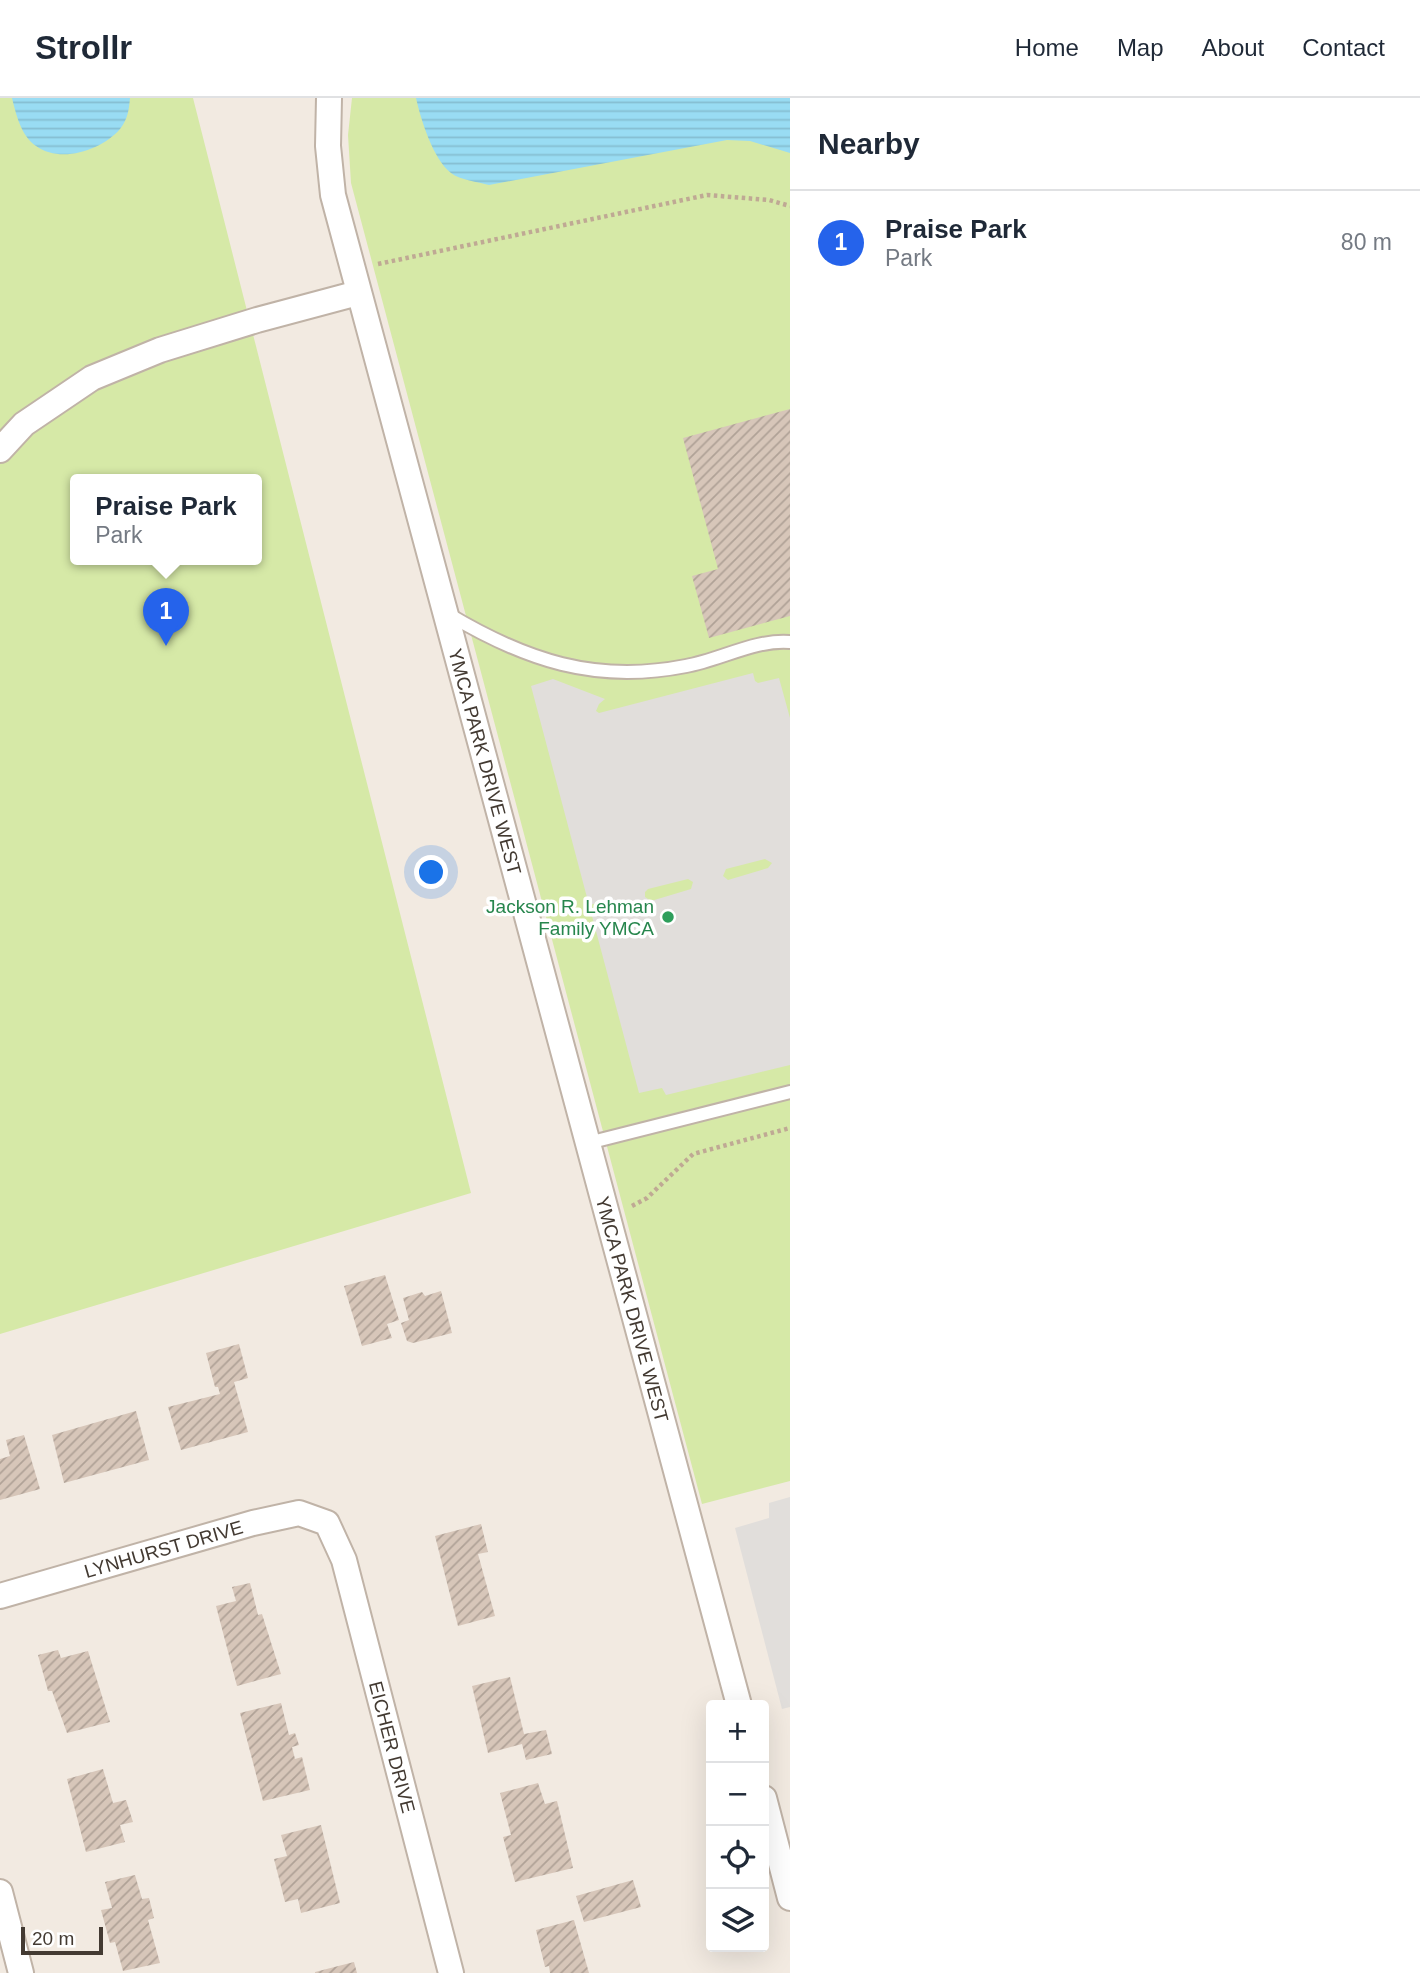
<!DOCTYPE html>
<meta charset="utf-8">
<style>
:root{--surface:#fff;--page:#f2f2f3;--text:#1f2937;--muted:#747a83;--line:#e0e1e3;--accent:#2563eb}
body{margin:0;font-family:Arial,sans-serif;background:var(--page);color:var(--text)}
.controls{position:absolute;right:21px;bottom:21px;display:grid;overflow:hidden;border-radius:7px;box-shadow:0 7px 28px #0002}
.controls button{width:63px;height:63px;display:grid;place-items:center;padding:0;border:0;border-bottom:2px solid var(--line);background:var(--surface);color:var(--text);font:35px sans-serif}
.scale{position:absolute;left:21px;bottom:18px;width:82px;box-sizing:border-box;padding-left:7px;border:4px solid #433a32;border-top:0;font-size:19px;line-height:24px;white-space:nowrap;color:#433a32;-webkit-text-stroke:5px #fff;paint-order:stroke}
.you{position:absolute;left:432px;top:775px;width:24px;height:24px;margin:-18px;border:5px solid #fff;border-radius:50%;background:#1a73e8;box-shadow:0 0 0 10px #1a73e833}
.badge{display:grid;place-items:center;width:46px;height:46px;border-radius:50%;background:var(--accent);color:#fff;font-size:23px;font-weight:700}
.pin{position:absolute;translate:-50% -58px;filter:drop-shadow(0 2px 4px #0008)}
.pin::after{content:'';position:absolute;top:37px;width:24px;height:21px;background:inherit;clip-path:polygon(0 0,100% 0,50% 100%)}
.popup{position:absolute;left:70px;top:376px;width:192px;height:91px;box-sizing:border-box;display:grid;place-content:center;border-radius:7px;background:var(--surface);filter:drop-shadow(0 2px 5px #0005);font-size:23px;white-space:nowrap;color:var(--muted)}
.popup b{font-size:26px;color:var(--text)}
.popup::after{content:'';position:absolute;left:50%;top:100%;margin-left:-14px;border:14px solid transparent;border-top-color:var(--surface)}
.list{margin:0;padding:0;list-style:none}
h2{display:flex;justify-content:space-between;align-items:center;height:91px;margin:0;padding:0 28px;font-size:30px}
h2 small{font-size:23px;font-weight:400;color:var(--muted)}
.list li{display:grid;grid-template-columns:46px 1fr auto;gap:21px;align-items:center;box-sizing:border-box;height:105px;padding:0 28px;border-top:2px solid var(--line)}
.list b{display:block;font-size:26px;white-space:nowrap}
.list p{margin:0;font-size:23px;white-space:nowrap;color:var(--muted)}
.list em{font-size:23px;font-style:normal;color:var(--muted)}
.icon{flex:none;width:38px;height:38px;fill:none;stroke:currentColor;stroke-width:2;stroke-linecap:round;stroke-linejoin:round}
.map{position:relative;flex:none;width:790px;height:1875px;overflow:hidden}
header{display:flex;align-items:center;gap:42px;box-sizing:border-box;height:98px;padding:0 35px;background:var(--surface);border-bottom:2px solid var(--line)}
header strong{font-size:33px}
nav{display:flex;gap:38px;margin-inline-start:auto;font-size:24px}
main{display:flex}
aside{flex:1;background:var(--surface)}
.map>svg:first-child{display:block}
</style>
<header>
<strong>Strollr</strong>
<nav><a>Home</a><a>Map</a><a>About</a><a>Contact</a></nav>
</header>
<main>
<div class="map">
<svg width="790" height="1875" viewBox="0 0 790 1875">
<defs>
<pattern id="water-rules" width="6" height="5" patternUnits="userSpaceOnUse" patternTransform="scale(1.75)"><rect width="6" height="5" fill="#99dcf3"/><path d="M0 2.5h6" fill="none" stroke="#85bed1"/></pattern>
<pattern id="building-hatch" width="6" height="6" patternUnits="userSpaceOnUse" patternTransform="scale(1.75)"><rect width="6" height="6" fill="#d7c6b9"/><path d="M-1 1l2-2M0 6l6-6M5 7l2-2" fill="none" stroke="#b0a297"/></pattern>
</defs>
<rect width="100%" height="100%" fill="#f2eae1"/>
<path fill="#d6e9a7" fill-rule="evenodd" d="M 0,0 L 193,0 L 471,1095 L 0,1236 ZM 75,382 L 257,382 L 257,462 L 75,462 Z
M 352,0 L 790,0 L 790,1383 L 702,1406 L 351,85 L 348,37 Z"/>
<path fill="#e1dedb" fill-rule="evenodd" d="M 753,575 L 755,583 L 758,585 L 779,580 L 790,620 L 790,967 L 666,997 L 662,990 L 639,995 L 592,818 L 611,813 L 615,807 L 610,802 L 589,807 L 531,588 L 553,581 L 605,601 L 599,606 L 596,613 L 599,615 ZM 765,761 L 772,765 L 768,770 L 728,782 L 723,778 L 726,771 ZM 688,781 L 693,784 L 691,791 L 651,803 L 645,799 L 645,794 L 648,791 Z
M 790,1399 L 790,1609 L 782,1611 L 735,1430 L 769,1420 L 769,1405 Z"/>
<path fill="url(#water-rules)" d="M 12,0 L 130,0 C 129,11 128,21 120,31 C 102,52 61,66 36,48 C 21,38 16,16 12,0 Z
M 416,0 L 790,0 L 790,55 L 750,43 L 727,42 L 489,87 C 478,84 460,82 451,75 C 433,61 421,22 416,0 Z"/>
<path fill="url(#building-hatch)" d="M 790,311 L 790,518 L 709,540 L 692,478 L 718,471 L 683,340 Z
M 385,1177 L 399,1222 L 387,1226 L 392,1240 L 362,1248 L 344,1188 Z
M 441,1193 L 452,1235 L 413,1245 L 407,1243 L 401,1225 L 409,1222 L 403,1200 L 422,1194 L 425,1198 Z
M 239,1246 L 248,1280 L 234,1284 L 248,1334 L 181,1352 L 168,1309 L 220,1296 L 218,1289 L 215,1289 L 206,1255 Z
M 136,1313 L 149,1362 L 64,1385 L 52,1337 Z
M 24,1337 L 40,1391 L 0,1402 L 0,1361 L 10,1358 L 6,1342 Z
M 481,1426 L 488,1454 L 478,1456 L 495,1518 L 458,1528 L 435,1438 Z
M 250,1485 L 258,1517 L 262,1516 L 281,1576 L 237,1588 L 216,1508 L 236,1503 L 232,1489 Z
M 58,1552 L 61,1560 L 88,1553 L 110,1624 L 67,1635 L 52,1593 L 48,1593 L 38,1557 Z
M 510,1579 L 524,1636 L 546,1632 L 552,1656 L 526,1662 L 522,1646 L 488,1655 L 472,1588 Z
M 281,1605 L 289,1637 L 295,1635 L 299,1647 L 292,1649 L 295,1661 L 302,1659 L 310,1692 L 263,1703 L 240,1615 Z
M 103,1671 L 113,1705 L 126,1702 L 133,1724 L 120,1727 L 125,1744 L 86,1754 L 67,1681 Z
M 538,1685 L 545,1706 L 557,1703 L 573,1770 L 515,1784 L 503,1739 L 511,1737 L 500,1695 Z
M 321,1727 L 340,1805 L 301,1815 L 298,1801 L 285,1804 L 274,1761 L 287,1758 L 281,1737 Z
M 135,1777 L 142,1801 L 149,1800 L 154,1820 L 148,1822 L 160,1865 L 123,1873 L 115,1844 L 110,1845 L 101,1812 L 112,1810 L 105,1784 Z
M 633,1782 L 641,1809 L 584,1824 L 576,1798 Z
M 574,1822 L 589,1875 L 550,1875 L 549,1868 L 545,1869 L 536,1832 Z
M 354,1864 L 357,1875 L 315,1875 L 315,1874 Z"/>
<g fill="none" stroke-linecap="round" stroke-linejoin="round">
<defs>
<path id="service" d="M 448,516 C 525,562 595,586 686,568 C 720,562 756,541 790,544
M 588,1045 L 790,994"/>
<g id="minor">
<path id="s1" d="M 329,0 L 328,48 L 333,97 L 739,1607"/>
<path d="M 0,352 L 24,326 L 92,280 L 160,252 L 257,222 L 358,195"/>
<path id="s2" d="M 0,1498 L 253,1425 L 299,1415 L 327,1425 L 344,1462 L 451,1875"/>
<path d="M 764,1700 L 790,1800"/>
<path d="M 0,1794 L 21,1875"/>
</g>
</defs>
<use href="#service" stroke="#c0b3a7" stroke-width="16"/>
<use href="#minor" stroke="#c0b3a7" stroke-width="28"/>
<path stroke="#bfa994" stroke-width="4.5" stroke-dasharray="3.5 3.5" stroke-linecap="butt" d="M 378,166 L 707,97 L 769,102 L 790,108
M 632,1108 L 647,1100 L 693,1056 L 790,1030"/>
<use href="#service" stroke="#fff" stroke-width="12"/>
<use href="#minor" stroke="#fff" stroke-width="24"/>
</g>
<circle fill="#2e9e5b" stroke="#fff" stroke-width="2.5" cx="668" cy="819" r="7"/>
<g text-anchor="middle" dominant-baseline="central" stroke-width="7" stroke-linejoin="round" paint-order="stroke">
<g font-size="19" fill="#433a32" stroke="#fff">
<text stroke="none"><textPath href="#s1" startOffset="684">YMCA PARK DRIVE WEST</textPath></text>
<text stroke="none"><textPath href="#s1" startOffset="1251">YMCA PARK DRIVE WEST</textPath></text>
<text stroke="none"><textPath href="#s2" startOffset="170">LYNHURST DRIVE</textPath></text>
<text stroke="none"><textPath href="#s2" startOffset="574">EICHER DRIVE</textPath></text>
</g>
<g font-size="19" fill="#27864d" stroke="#fff" text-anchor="end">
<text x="654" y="808">Jackson R. Lehman<tspan x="654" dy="22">Family YMCA</tspan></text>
</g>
</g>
</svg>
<div class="controls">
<button>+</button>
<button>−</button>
<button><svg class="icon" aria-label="locate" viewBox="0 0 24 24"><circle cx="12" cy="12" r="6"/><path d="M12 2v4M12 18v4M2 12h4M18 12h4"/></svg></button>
<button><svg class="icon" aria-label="layers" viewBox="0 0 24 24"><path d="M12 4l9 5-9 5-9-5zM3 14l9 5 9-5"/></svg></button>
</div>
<div class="scale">20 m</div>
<div class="you"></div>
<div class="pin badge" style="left:166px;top:548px">1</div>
<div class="popup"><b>Praise Park</b>Park</div>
</div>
<aside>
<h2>Nearby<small></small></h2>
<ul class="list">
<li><span class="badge">1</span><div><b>Praise Park</b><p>Park</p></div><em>80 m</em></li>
</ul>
</aside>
</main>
